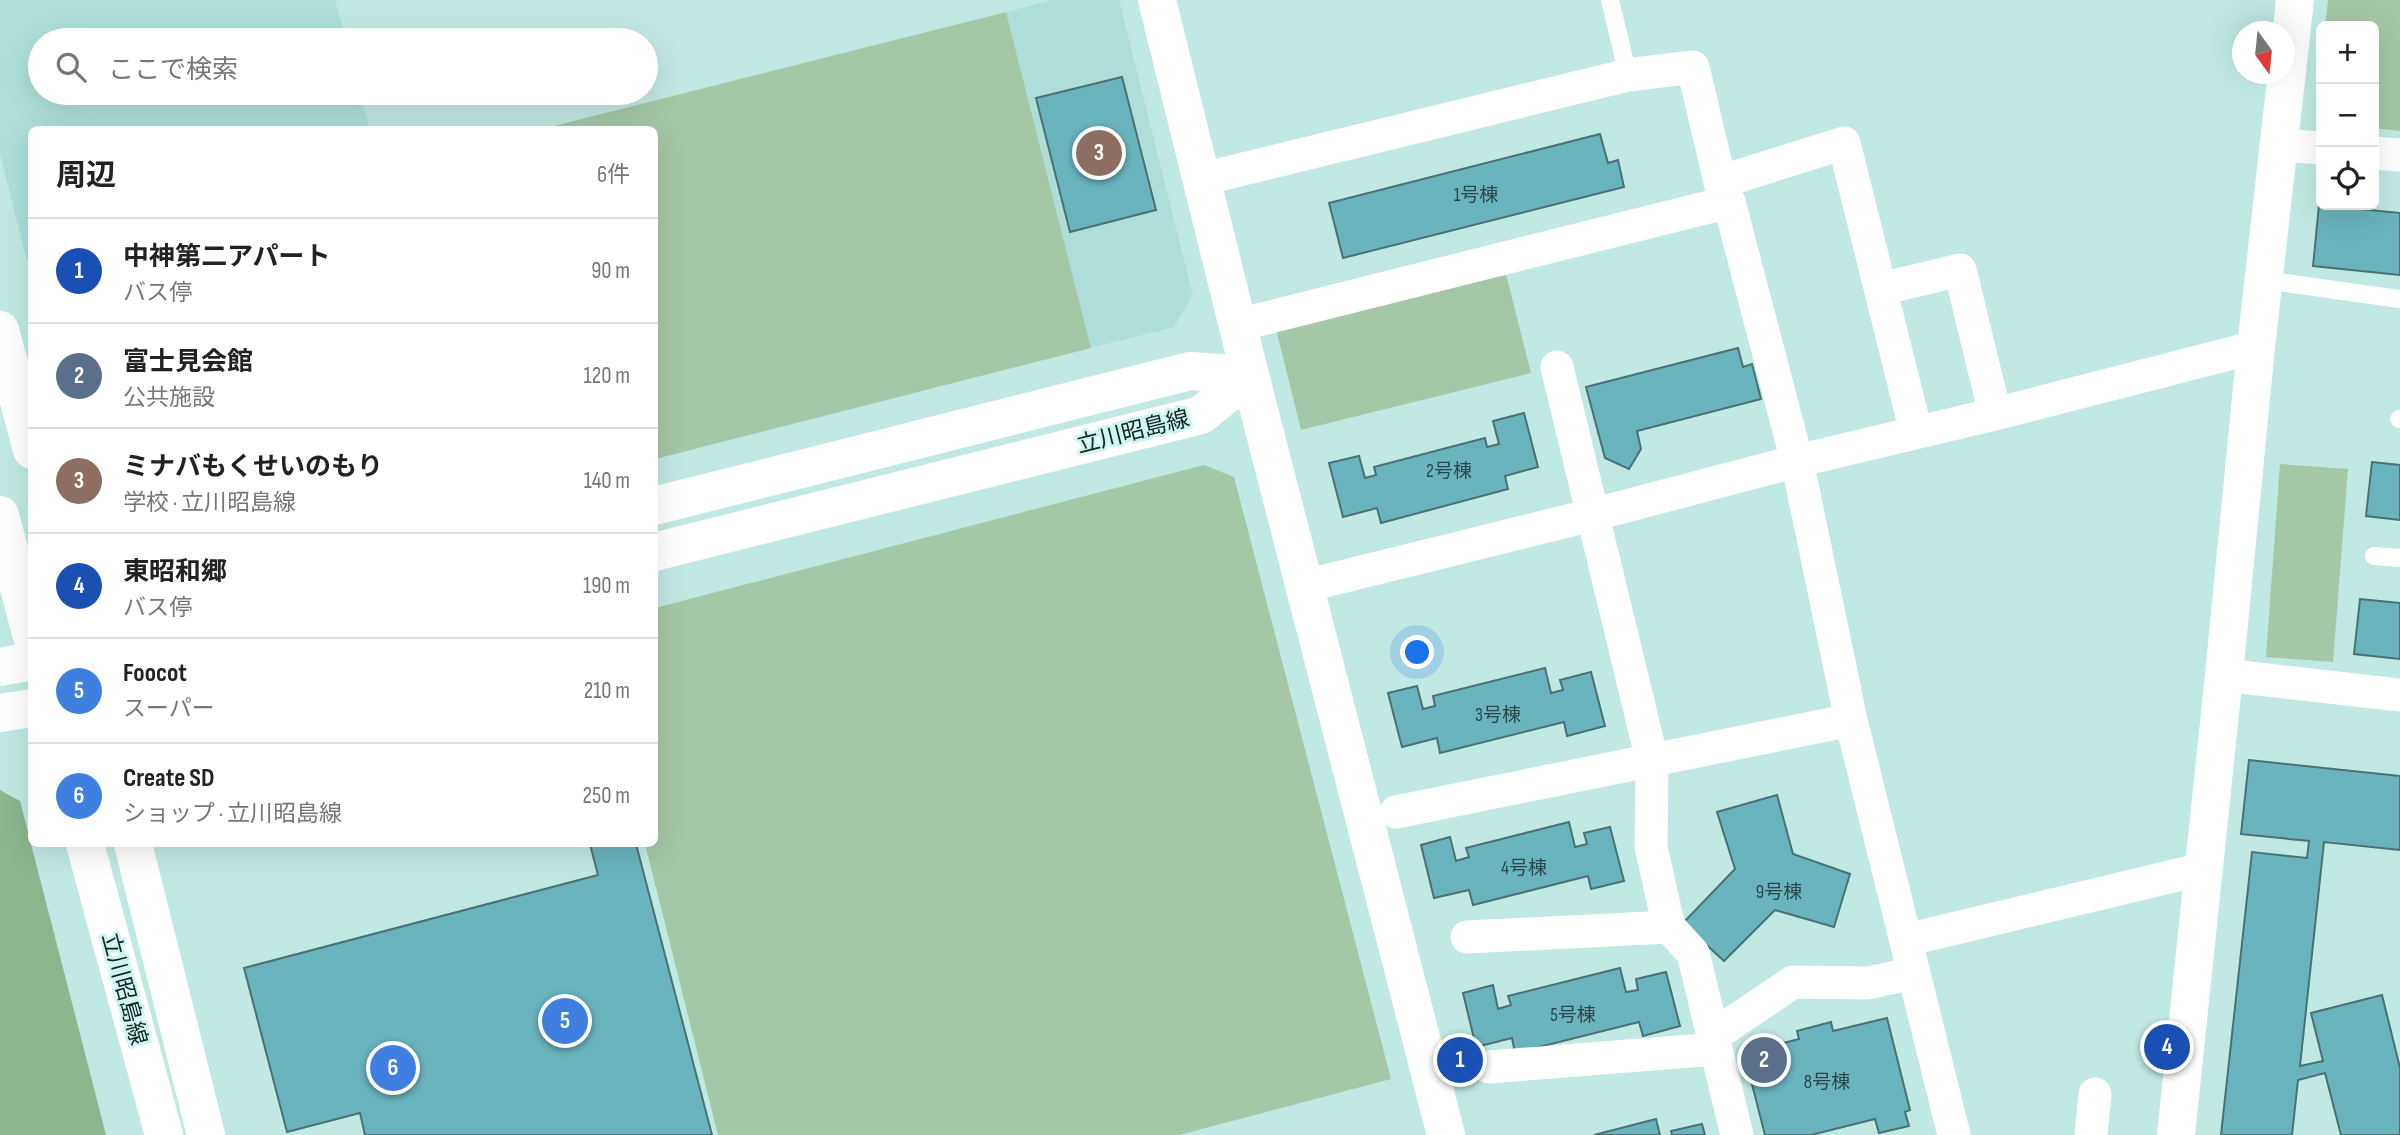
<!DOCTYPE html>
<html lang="ja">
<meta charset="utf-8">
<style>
:root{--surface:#fff;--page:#f6f6f6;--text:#222;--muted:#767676;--line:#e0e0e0;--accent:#0b8043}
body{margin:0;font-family:"Sofia Sans Condensed","Noto Sans JP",sans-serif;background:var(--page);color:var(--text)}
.controls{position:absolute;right:21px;top:21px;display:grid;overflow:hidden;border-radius:10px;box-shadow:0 7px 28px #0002}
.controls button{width:63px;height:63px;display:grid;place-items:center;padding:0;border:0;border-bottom:2px solid var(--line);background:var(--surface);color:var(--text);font:35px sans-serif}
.compass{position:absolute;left:2232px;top:21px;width:63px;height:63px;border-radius:50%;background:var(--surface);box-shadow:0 7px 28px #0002;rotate:165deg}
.you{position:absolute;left:1418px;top:653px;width:24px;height:24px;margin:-18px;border:5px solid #fff;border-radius:50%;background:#1a73e8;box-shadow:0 0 0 10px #1a73e833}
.badge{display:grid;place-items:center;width:46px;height:46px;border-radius:50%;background:var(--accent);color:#fff;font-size:23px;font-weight:700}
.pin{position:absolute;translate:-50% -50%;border:4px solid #fff;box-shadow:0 2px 7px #0006}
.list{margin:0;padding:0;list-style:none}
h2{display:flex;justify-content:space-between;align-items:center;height:91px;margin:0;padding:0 28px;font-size:30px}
h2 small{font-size:23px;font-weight:400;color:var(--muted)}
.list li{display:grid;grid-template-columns:46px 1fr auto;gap:21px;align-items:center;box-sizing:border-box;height:105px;padding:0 28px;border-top:2px solid var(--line)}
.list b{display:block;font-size:26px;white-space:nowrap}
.list p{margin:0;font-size:23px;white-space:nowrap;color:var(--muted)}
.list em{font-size:23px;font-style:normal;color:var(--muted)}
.icon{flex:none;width:38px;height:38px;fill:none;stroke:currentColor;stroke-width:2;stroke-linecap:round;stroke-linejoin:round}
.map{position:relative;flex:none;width:2400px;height:1135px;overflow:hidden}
.search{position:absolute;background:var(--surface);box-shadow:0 7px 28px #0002;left:28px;top:28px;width:630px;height:77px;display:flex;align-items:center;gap:18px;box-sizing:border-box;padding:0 24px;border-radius:38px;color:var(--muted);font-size:26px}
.panel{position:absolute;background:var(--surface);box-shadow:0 7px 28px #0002;left:28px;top:126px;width:630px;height:721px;border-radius:10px}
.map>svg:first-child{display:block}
</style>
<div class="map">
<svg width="2400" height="1135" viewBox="0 0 2400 1135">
<rect width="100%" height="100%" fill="#c1e9e3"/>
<path fill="#addfd8" d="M 0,0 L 335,0 L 346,40 L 40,40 L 40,93 L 360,93 L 370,129 L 32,130 L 32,259 L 27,261 L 0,154 Z
M 1052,0 L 1119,0 L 1193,295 L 1174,327 L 1091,348 L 1006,12 Z"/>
<path fill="#a4c7a7" d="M 2328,0 L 2400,0 L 2400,131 L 2374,128 L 2374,26 L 2325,26 Z
M 1006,12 L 1091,348 L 655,459 L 654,130 L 542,129 Z
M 1505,270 L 1531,373 L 1301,430 L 1276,329 Z
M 2280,464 L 2348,469 L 2333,662 L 2266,657 Z
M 1204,465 L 1234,477 L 1391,1079 L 1179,1135 L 718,1135 L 645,844 L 654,844 L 655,608 Z"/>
<path fill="#8bb78f" d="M 0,790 L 20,801 L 106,1135 L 0,1135 Z"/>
<path fill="#6ab4bd" stroke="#4c7175" stroke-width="2" d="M 1122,77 L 1156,210 L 1070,232 L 1036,98 Z
M 1600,134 L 1608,163 L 1618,160 L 1624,187 L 1343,258 L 1329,203 Z
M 2319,205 L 2400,213 L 2400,275 L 2313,266 Z
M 1738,348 L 1743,367 L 1752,364 L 1761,399 L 1637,431 L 1641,449 L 1629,469 L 1605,458 L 1586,387 Z
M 1524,413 L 1538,467 L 1505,476 L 1508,489 L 1381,523 L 1377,508 L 1343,517 L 1329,463 L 1359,456 L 1365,478 L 1376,475 L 1374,467 L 1485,438 L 1487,447 L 1499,444 L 1493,421 Z
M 2372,462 L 2400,465 L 2400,520 L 2366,516 Z
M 2360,599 L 2400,603 L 2400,659 L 2354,654 Z
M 1545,668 L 1551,693 L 1563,690 L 1560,680 L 1591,672 L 1605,726 L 1567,736 L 1564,722 L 1440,753 L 1437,738 L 1402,747 L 1388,693 L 1417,686 L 1423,709 L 1435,706 L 1433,696 Z
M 2249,760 L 2400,776 L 2400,850 L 2324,842 L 2300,1066 L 2323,1061 L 2311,1013 L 2382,995 L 2400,1068 L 2400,1135 L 2341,1135 L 2325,1073 L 2298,1080 L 2292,1135 L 2221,1135 L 2252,852 L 2307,858 L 2309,841 L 2241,834 Z
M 1777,795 L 1793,854 L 1850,874 L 1834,927 L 1775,910 L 1724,961 L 1683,923 L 1735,869 L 1717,812 Z
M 1569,822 L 1575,847 L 1587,844 L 1584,833 L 1610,827 L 1624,881 L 1591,889 L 1588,876 L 1473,905 L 1469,890 L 1434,898 L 1421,845 L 1450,837 L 1456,861 L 1469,857 L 1466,848 Z
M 590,844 L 636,844 L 712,1135 L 365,1135 L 360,1113 L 287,1132 L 244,968 L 598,875 Z
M 1620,968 L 1626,992 L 1638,990 L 1636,979 L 1666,972 L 1680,1026 L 1643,1036 L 1639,1022 L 1515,1053 L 1512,1038 L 1476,1047 L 1463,993 L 1493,985 L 1498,1009 L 1511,1005 L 1508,996 Z
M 1887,1018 L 1910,1110 L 1905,1112 L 1909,1126 L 1879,1133 L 1875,1119 L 1811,1135 L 1765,1135 L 1744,1053 L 1799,1039 L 1797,1031 L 1831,1022 L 1833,1031 Z
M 1656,1119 L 1660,1135 L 1594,1135 Z
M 1702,1124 L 1705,1135 L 1672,1135 L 1671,1131 Z"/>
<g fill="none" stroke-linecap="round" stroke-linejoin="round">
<path stroke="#fff" stroke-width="18" d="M 1610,0 L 1628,75
M 2263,280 L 2400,299
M 2399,419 L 2400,419
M 2374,556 L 2400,558"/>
<path stroke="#fff" stroke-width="33" d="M 2279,145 L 2321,148
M 2374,153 L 2400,155
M 1202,179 L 1628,75 L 1693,67 L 1720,182 L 1729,202 L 1797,461 L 1851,720 L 1954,1135
M 1720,182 L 1844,143 L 1916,432
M 1881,289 L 1960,270 L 1995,414
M 1238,325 L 1729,202
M 1557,367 L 1652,760 L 1651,847 L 1669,927 L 1693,953 L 1737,1135
M 1305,586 L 1592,515 L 1797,461 L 1995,414 L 2256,347
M 2224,675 L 2400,695
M 1396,812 L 1851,720
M 1467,937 L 1669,927
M 1906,940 L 2203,869
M 1713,1036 L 1793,982 L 1868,983 L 1914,973
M 1489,1067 L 1716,1049
M 2091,1135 L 2095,1094"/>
<path stroke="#fff" stroke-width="38" d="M 1157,0 L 1250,375 L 1446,1135
M 2176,1135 L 2224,675 L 2256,347 L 2295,0"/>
<path stroke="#fff" stroke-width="38" d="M 0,330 L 32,450
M 654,506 L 1190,371 L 1250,375
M 0,515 L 32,637
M 654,552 L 1201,415 L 1250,375
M 0,667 L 32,661
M 0,713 L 32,708
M 85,844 L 164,1135
M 133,844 L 206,1135"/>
</g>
<g text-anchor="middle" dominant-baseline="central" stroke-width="6" stroke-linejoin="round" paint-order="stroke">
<g font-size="19" fill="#2a4849">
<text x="1476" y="195">1号棟</text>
<text x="1449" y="471">2号棟</text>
<text x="1498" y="715">3号棟</text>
<text x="1524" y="868">4号棟</text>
<text x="1779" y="892">9号棟</text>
<text x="1573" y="1015">5号棟</text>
<text x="1827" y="1082">8号棟</text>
</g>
<g font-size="23" fill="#152422" stroke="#cef6f0">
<text transform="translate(1133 432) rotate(-14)">立川昭島線</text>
<text transform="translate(124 989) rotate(75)">立川昭島線</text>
</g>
</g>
</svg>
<div class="controls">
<button>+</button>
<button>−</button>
<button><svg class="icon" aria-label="locate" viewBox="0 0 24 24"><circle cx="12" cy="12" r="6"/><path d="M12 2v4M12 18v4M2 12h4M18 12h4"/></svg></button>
</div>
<svg class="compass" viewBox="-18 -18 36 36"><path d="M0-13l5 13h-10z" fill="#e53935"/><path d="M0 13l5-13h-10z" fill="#767676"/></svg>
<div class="you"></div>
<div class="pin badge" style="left:1460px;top:1060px;background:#1a4fb4">1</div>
<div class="pin badge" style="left:1764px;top:1060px;background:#5c6f8a">2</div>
<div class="pin badge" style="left:1099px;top:153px;background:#8d6e63">3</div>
<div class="pin badge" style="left:2167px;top:1047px;background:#1a4fb4">4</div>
<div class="pin badge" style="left:565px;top:1021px;background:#3f7fe0">5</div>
<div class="pin badge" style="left:393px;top:1068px;background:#3f7fe0">6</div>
<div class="search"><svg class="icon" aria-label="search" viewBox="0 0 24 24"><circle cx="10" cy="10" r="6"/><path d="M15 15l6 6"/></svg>ここで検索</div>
<section class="panel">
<h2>周辺<small>6件</small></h2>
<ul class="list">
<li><span class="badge" style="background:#1a4fb4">1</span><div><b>中神第二アパート</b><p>バス停</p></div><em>90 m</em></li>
<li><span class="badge" style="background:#5c6f8a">2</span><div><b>富士見会館</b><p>公共施設</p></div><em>120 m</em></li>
<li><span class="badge" style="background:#8d6e63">3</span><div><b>ミナバもくせいのもり</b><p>学校 · 立川昭島線</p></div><em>140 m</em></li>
<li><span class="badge" style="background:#1a4fb4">4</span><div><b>東昭和郷</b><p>バス停</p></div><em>190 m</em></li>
<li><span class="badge" style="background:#3f7fe0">5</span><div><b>Foocot</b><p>スーパー</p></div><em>210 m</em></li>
<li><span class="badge" style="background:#3f7fe0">6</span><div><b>Create SD</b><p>ショップ · 立川昭島線</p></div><em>250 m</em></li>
</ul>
</section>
</div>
